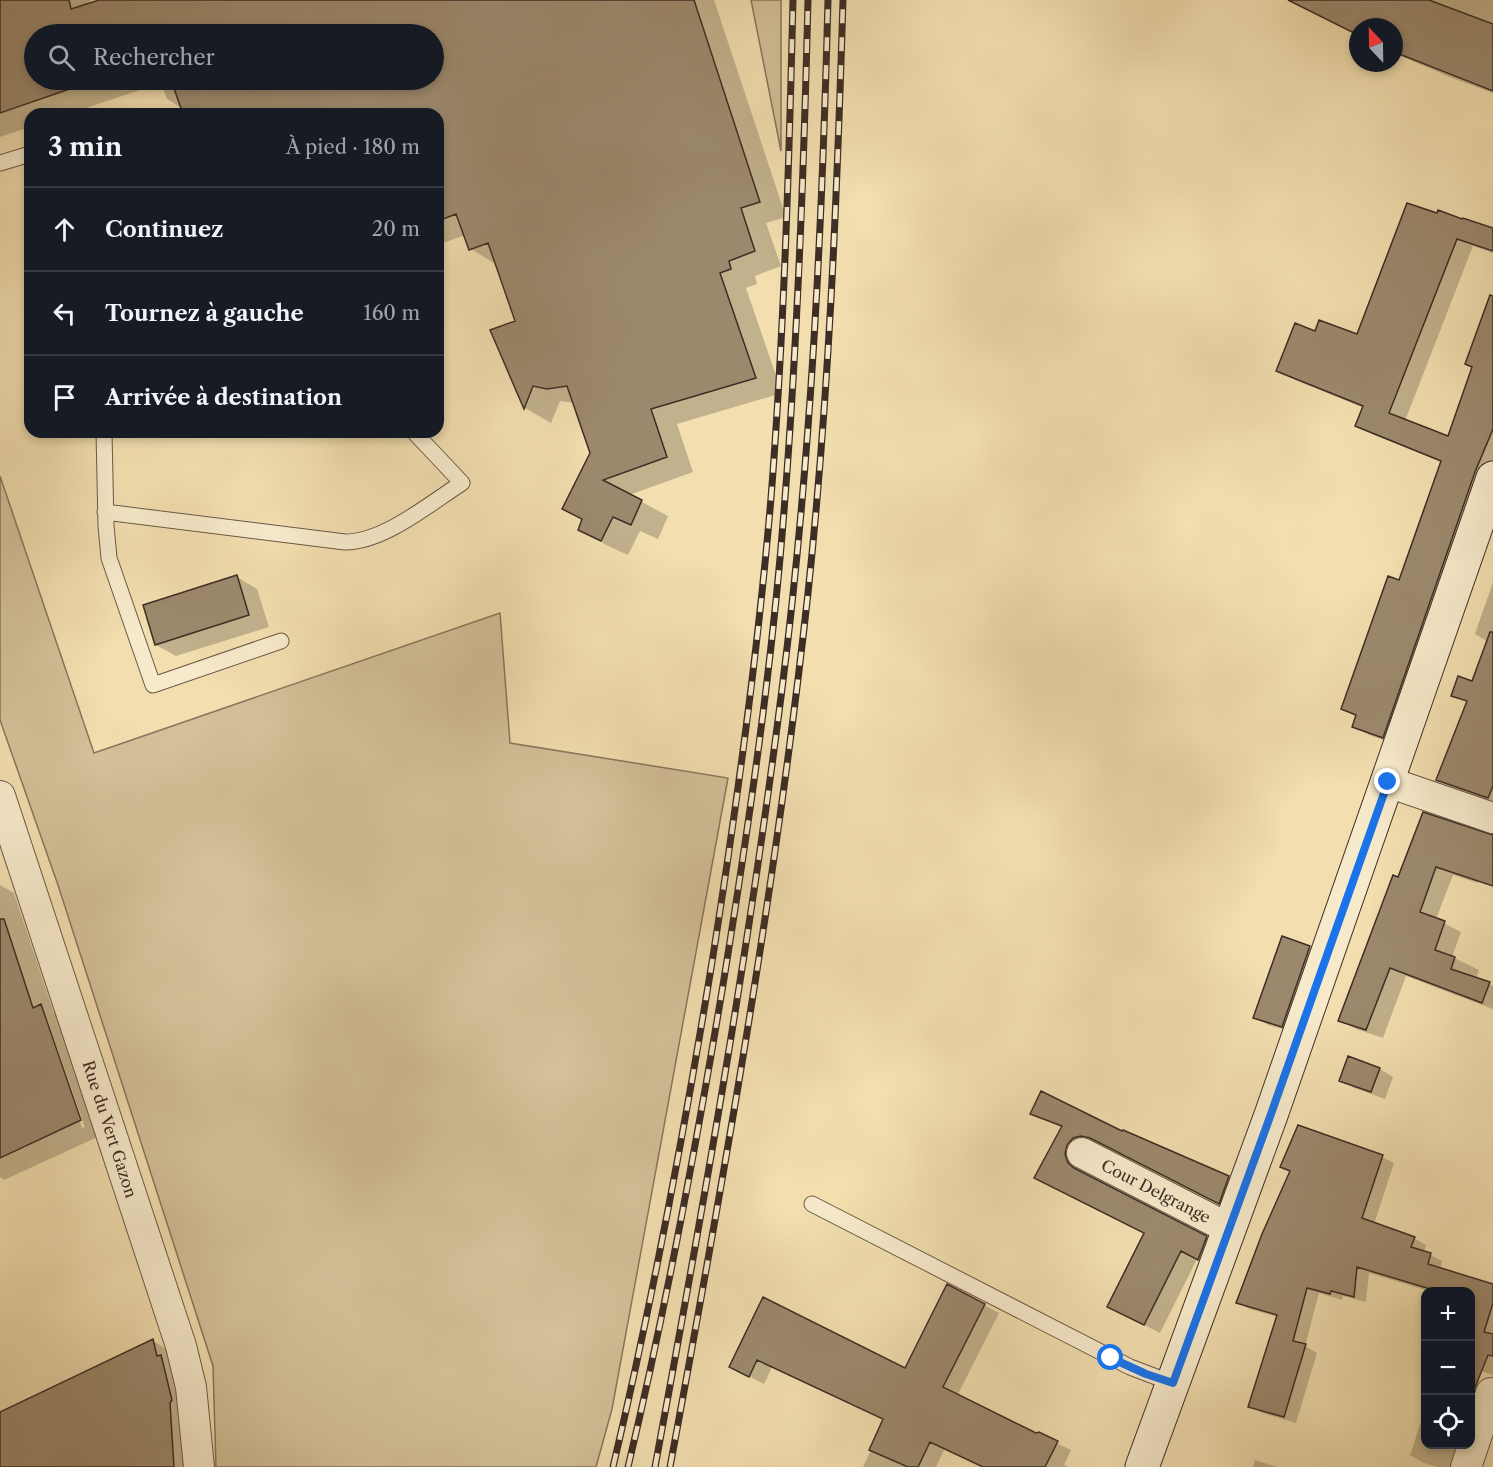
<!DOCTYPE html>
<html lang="fr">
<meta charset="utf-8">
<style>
:root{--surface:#171b24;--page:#242831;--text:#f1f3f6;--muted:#9ea1a6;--line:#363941}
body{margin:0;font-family:"Libre Caslon Text",serif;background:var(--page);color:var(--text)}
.controls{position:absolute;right:18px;bottom:18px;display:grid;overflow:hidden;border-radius:12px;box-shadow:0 3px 9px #0003}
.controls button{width:54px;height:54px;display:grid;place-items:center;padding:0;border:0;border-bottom:2px solid var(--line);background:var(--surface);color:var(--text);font:30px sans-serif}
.compass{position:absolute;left:1349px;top:18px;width:54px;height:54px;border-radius:50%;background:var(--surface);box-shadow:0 3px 9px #0003;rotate:338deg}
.stop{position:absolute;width:18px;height:18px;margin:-14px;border:4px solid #1a73e8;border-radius:50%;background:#fff}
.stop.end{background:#1a73e8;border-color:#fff;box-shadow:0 2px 6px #0008}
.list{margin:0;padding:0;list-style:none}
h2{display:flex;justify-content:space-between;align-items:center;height:78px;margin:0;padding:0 24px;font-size:26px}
h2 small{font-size:20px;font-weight:400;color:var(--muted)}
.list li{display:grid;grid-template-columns:39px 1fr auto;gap:18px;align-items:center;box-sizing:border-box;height:84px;padding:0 24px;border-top:2px solid var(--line)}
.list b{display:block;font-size:22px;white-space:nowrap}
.list em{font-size:20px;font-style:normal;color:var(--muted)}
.icon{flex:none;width:33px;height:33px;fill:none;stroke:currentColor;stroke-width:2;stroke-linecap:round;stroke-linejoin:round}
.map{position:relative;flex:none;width:1493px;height:1467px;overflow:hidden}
.search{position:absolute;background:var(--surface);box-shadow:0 3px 9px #0003;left:24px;top:24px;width:420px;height:66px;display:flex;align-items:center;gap:15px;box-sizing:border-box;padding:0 21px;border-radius:33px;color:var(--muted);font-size:22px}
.panel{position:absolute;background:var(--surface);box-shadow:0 3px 9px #0003;left:24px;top:108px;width:420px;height:330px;border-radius:18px}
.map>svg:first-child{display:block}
</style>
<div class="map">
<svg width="1493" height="1467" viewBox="0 0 1493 1467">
<rect width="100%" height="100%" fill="#f2deaf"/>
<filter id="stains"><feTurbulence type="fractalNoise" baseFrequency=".00333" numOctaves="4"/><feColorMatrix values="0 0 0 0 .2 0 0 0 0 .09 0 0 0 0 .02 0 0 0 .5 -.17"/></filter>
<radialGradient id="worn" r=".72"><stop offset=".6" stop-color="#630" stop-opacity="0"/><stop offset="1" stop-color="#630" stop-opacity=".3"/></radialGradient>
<path fill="#d3c098" stroke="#88765e" stroke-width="1.5" d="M 751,0 L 781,0 L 781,151 Z
M 0,476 L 94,753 L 500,613 L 510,743 L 728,778 L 612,1409 L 596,1467 L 216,1467 L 213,1366 L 58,885 L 0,720 Z"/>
<path fill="#0003" fill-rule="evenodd" d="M 6,0 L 90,0 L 91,4 L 103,0 L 714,0 L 786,217 L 766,223 L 781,266 L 755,276 L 757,284 L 746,288 L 782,393 L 677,424 L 693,472 L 629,495 L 668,516 L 658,539 L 640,531 L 628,555 L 606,545 L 580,529 L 584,520 L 591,453 L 574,403 L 560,401 L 551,423 L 525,408 L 492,331 L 517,321 L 497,265 L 471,249 L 465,235 L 438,245 L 438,114 L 185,114 L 183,109 L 167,99 L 161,83 L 68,114 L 30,114 L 30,127 L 0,137 L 0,2 ZM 34,34 L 434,34 L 434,80 L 34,80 Z
M 1290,0 L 1493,0 L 1493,93 L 1452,78 L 1394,53 L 1394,27 L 1358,27 L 1358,35 Z
M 1408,205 L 1493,230 L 1493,253 L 1473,246 L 1405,421 L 1449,438 L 1493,336 L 1493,474 L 1398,745 L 1369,735 L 1354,726 L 1357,717 L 1343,709 L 1400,582 L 1442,462 L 1372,434 L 1357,425 L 1364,408 L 1293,379 L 1278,371 L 1316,333 L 1358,336 Z
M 237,577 L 257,589 L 269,627 L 176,656 L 156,645 Z
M 1493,582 L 1493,670 L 1488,642 L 1475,634 Z
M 1493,711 L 1493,801 L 1450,786 L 1438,780 Z
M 1492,841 L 1478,883 L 1453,875 L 1436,919 L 1461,932 L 1452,957 L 1479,970 L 1476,979 L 1493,986 L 1493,1009 L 1406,976 L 1383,1038 L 1356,1029 L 1340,1020 L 1399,879 Z
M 0,885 L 14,893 L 54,1013 L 65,1020 L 104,1134 L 4,1180 L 0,1177 ZM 42,1013 L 45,1013 L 85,1127 L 82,1128 Z
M 1309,948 L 1323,955 L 1295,1033 L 1268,1025 L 1255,1017 Z
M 1349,1058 L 1380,1069 L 1393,1077 L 1385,1099 L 1354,1088 L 1341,1080 Z
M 1032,1113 L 1123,1133 L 1228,1177 L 1244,1186 L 1235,1211 L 1107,1146 L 1097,1144 L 1080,1163 L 1083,1172 L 1087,1177 L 1222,1247 L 1214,1268 L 1197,1259 L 1160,1333 L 1109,1307 L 1145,1233 L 1051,1186 L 1062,1128 Z
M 1382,1157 L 1394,1163 L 1374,1224 L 1414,1238 L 1426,1245 L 1424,1252 L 1442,1261 L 1440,1269 L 1493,1286 L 1493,1375 L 1474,1369 L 1470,1292 L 1432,1292 L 1369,1273 L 1366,1302 L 1343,1296 L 1342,1300 L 1319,1293 L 1305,1346 L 1317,1353 L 1296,1423 L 1262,1413 L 1250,1406 L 1278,1317 L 1249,1309 L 1238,1302 L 1291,1172 L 1282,1167 Z
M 763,1299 L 906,1370 L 984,1305 L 999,1313 L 957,1396 L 1071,1450 L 1064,1465 L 1068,1467 L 983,1467 L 945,1448 L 936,1467 L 863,1467 L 885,1420 L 772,1367 L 764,1384 L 731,1367 Z
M 153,1341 L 179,1356 L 200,1467 L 0,1467 L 0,1414 Z
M 1426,1407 L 1426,1444 L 1467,1444 L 1460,1467 L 1437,1467 L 1424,1463 L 1410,1455 Z
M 1255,1460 L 1277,1467 L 1253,1467 Z"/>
<path fill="#9c896d" stroke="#3e2d25" stroke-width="1.5" d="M 0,0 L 69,0 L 71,9 L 99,0 L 694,0 L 760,202 L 741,208 L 755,251 L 729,261 L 731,269 L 720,273 L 756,378 L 651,409 L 667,457 L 603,480 L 642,500 L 631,525 L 613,517 L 601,541 L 578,530 L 582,519 L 562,509 L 590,453 L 567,386 L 547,389 L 533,386 L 524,409 L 490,330 L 515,321 L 488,243 L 469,250 L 456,214 L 438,221 L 438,114 L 183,114 L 171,80 L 434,80 L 434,34 L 34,34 L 34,80 L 87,80 L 87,83 L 0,113 Z
M 1288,0 L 1429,0 L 1493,24 L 1493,91 L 1394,52 L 1394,27 L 1358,27 L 1358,35 Z
M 1407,203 L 1437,213 L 1438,210 L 1462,219 L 1463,218 L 1493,228 L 1493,251 L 1457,239 L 1389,413 L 1448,436 L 1472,367 L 1465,364 L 1490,295 L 1493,296 L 1493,429 L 1475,472 L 1383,738 L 1352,727 L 1356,715 L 1341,709 L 1388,576 L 1399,580 L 1441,461 L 1355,426 L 1363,406 L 1276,371 L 1295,323 L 1315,331 L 1319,320 L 1357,334 Z
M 237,575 L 249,615 L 155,645 L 143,605 Z
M 1490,632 L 1493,632 L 1493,786 L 1488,798 L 1436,780 L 1467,701 L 1451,696 L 1458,676 L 1472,681 Z
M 1423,812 L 1493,835 L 1493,886 L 1436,867 L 1420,912 L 1445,921 L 1435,950 L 1455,957 L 1451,969 L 1490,982 L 1482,1003 L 1390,968 L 1366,1030 L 1338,1021 L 1393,875 L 1398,877 Z
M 0,919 L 4,919 L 33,1008 L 41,1004 L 81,1120 L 0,1158 Z
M 1282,936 L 1310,946 L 1282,1027 L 1253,1018 Z
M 1348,1056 L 1380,1068 L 1371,1092 L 1339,1081 Z
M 1041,1091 L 1122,1131 L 1123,1130 L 1229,1176 L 1219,1204 L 1090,1138 L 1081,1136 L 1073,1138 L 1067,1145 L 1065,1154 L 1068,1163 L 1074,1168 L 1207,1236 L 1198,1260 L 1181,1251 L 1144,1325 L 1107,1307 L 1144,1233 L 1034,1178 L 1062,1126 L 1030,1114 Z
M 1298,1125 L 1383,1155 L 1362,1218 L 1415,1237 L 1411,1247 L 1431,1253 L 1428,1264 L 1493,1284 L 1493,1303 L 1484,1332 L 1493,1334 L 1493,1356 L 1488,1355 L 1472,1395 L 1470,1395 L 1470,1292 L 1440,1292 L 1357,1267 L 1354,1297 L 1331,1291 L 1330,1294 L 1307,1288 L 1293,1341 L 1306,1344 L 1284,1417 L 1248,1407 L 1277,1315 L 1236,1303 L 1262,1234 L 1290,1171 L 1280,1167 Z
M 947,1284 L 985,1304 L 943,1387 L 1036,1433 L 1039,1432 L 1058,1441 L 1045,1467 L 983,1467 L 930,1442 L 918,1467 L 908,1467 L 869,1450 L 883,1419 L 757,1360 L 749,1377 L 729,1367 L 763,1297 L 905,1368 Z
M 153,1339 L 157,1356 L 161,1355 L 172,1400 L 170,1403 L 174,1467 L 0,1467 L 0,1412 Z"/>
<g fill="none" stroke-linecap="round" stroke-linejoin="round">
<defs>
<path id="lane" d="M 0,163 L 30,154
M 104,432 L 106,526 L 109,558 L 153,685 L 281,641
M 105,512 L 345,542 C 384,542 429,504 462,483 L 414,432
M 812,1204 L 1130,1367 L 1172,1383"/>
<path id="street" d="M 1388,782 L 1493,818
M 0,796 L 181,1346 L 191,1387 L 199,1467
M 1082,1153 L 1230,1229
M 1466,1467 L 1491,1393"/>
<path id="secondary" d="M 1142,1467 L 1271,1115 L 1493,478"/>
</defs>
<use href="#lane" stroke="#6b5948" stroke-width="17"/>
<use href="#street" stroke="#6b5948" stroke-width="32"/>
<use href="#secondary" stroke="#3e2d25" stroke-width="35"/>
<use href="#lane" stroke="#f7eacb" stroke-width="15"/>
<use href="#street" stroke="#f7eacb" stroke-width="30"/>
<use href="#secondary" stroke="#f7eacb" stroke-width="33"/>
<defs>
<path id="rail" d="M 613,1467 C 653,1298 685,1128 713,956 C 737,804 758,652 771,498 C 784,332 789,166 793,0
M 628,1467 C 666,1308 696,1147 723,985 C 749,824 773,661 785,498 C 798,332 804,166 808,0
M 655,1467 C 703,1209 749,950 782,689 C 811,461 822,230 828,0
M 670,1467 C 724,1177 776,886 808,593 C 829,396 837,198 843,0"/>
</defs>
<use href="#rail" stroke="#3e2d25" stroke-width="7"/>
<use href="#rail" stroke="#f7eacb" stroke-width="4.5" stroke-dasharray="14" stroke-linecap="butt"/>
</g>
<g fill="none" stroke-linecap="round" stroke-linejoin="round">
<path stroke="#1a73e8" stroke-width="8" d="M 1111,1358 L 1146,1374 L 1173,1383 L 1271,1114 L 1388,782"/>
</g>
<g text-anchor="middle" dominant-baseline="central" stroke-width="6" stroke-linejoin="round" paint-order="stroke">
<g font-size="16" fill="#3e2d25" stroke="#f7eacb">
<text transform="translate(110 1129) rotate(72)">Rue du Vert Gazon</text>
<text transform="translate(1156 1191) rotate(27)">Cour Delgrange</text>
</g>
</g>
<rect width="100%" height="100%" filter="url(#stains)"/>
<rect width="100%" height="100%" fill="url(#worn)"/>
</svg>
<div class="controls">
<button>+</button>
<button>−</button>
<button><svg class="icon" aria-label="locate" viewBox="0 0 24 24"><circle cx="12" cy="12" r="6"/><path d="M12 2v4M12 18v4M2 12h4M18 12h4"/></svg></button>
</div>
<svg class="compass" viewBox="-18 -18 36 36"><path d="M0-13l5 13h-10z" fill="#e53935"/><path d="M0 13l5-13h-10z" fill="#9ea1a6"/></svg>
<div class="stop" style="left:1111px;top:1358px"></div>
<div class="stop end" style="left:1388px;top:782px"></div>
<div class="search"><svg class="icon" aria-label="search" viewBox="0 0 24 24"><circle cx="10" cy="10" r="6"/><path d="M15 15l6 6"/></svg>Rechercher</div>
<section class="panel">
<h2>3 min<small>À pied · 180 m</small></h2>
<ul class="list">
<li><svg class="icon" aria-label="ahead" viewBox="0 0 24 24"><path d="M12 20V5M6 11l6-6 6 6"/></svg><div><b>Continuez</b></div><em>20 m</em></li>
<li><svg class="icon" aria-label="left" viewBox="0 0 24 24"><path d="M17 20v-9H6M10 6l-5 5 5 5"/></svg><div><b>Tournez à gauche</b></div><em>160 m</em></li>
<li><svg class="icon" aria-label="arrive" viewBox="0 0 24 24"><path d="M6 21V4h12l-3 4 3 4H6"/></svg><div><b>Arrivée à destination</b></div></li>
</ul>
</section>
</div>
